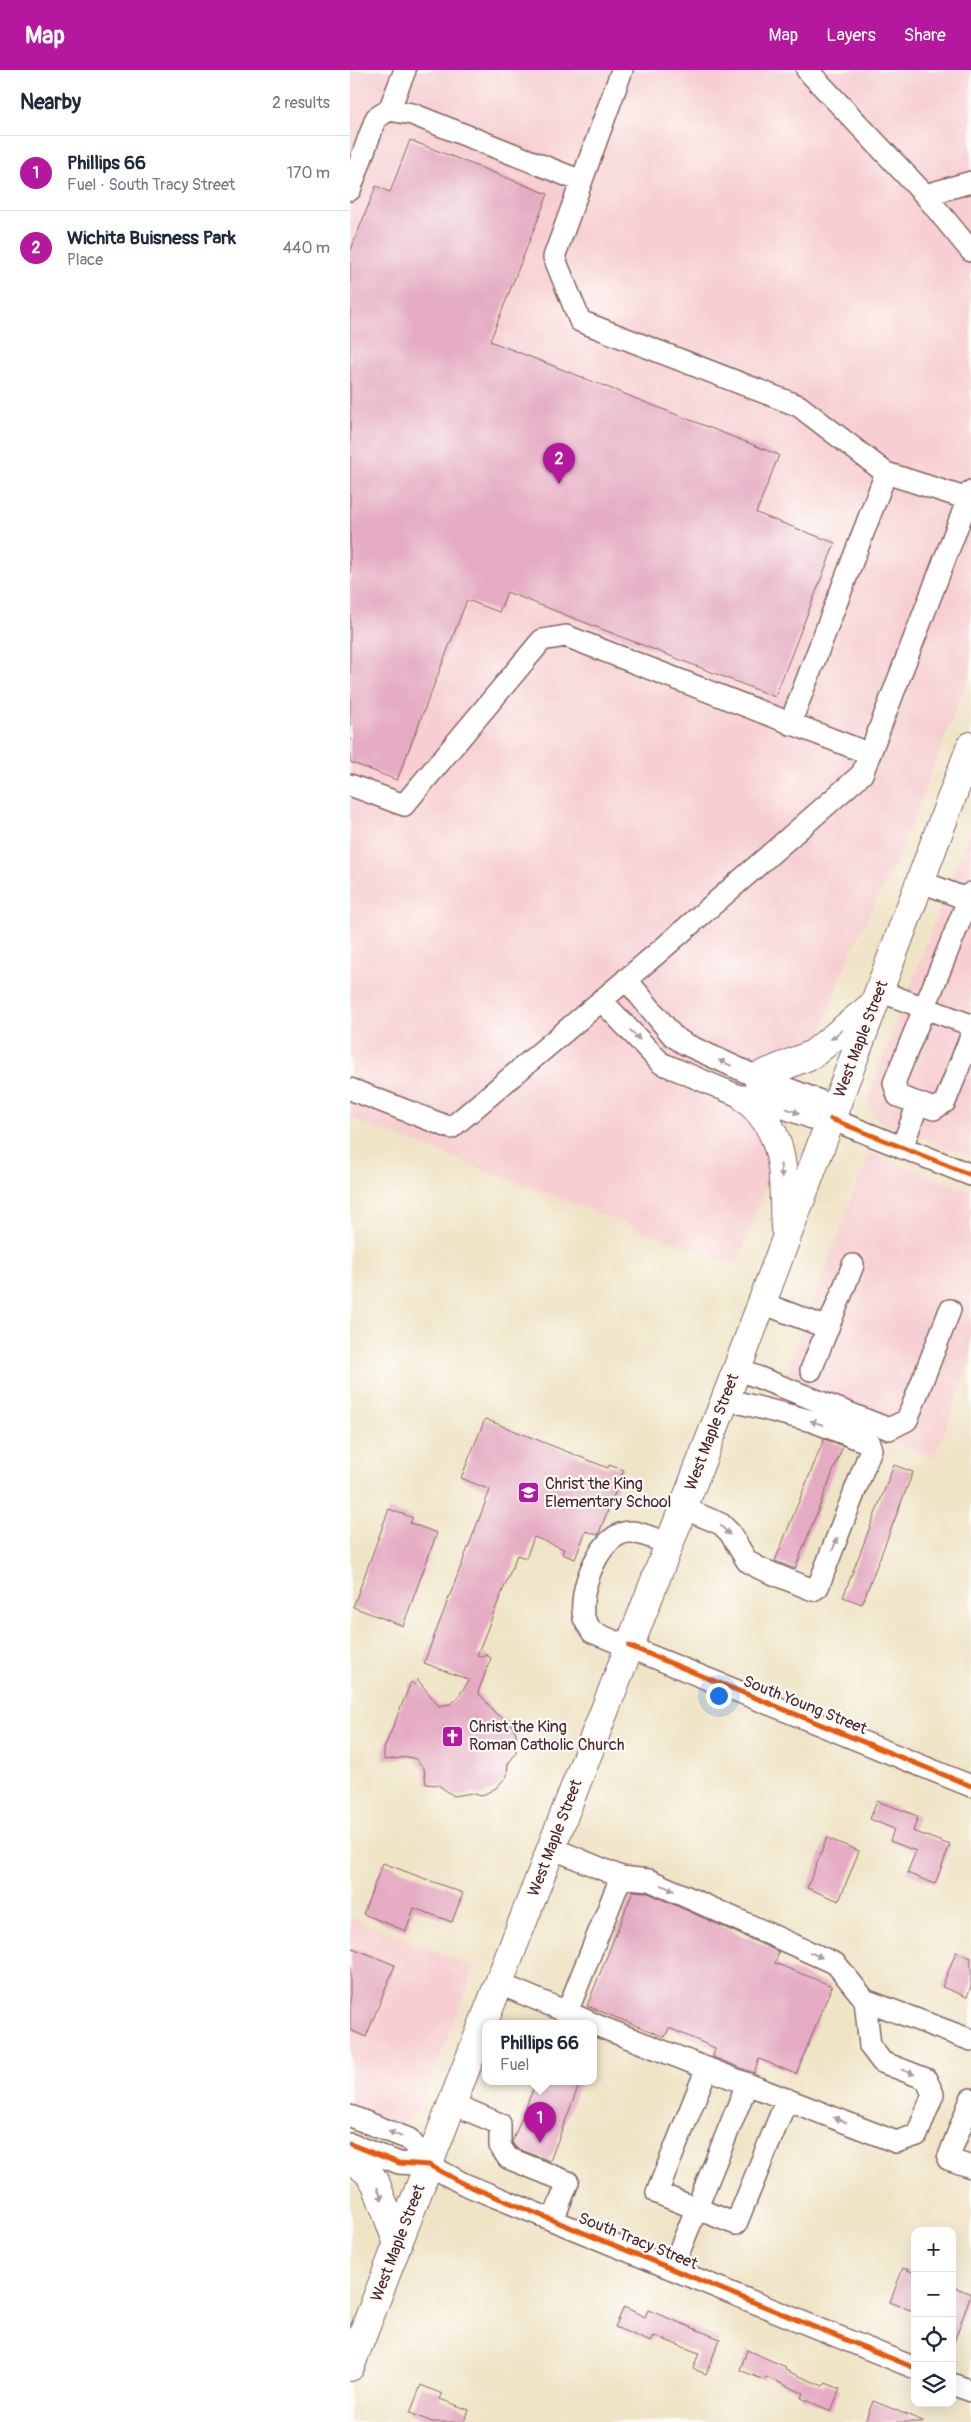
<!DOCTYPE html>
<meta charset="utf-8">
<style>
:root{--surface:#fff;--page:#f6f6f7;--text:#1f2937;--muted:#747a83;--line:#e0e1e3;--accent:#b5179e}
body{margin:0;font-family:Pangolin,sans-serif;background:var(--page);color:var(--text)}
.controls{position:absolute;right:15px;bottom:15px;display:grid;overflow:hidden;border-radius:10px;box-shadow:0 5px 20px #0002}
.controls button{width:45px;height:45px;display:grid;place-items:center;padding:0;border:0;border-bottom:1px solid var(--line);background:var(--surface);color:var(--text);font:25px sans-serif}
.you{position:absolute;left:368px;top:1625px;width:18px;height:18px;margin:-12px;border:4px solid #fff;border-radius:50%;background:#1a73e8;box-shadow:0 0 0 8px #1a73e833}
.badge{display:grid;place-items:center;width:32px;height:32px;border-radius:50%;background:var(--accent);color:#fff;font-size:16px;font-weight:700}
.pin{position:absolute;translate:-50% -41px;filter:drop-shadow(0 1px 2px #0008)}
.pin::after{content:'';position:absolute;top:26px;width:18px;height:15px;background:inherit;clip-path:polygon(0 0,100% 0,50% 100%)}
.popup{position:absolute;left:132px;top:1950px;width:115px;height:65px;box-sizing:border-box;display:grid;place-content:center;border-radius:10px;background:var(--surface);filter:drop-shadow(0 1px 4px #0005);font-size:16px;white-space:nowrap;color:var(--muted)}
.popup b{font-size:19px;color:var(--text)}
.popup::after{content:'';position:absolute;left:50%;top:100%;margin-left:-10px;border:10px solid transparent;border-top-color:var(--surface)}
.list{margin:0;padding:0;list-style:none}
h2{display:flex;justify-content:space-between;align-items:center;height:65px;margin:0;padding:0 20px;font-size:21px}
h2 small{font-size:16px;font-weight:400;color:var(--muted)}
.list li{display:grid;grid-template-columns:32px 1fr auto;gap:15px;align-items:center;box-sizing:border-box;height:75px;padding:0 20px;border-top:1px solid var(--line)}
.list b{display:block;font-size:19px;white-space:nowrap}
.list p{margin:0;font-size:16px;white-space:nowrap;color:var(--muted)}
.list em{font-size:16px;font-style:normal;color:var(--muted)}
.icon{flex:none;width:28px;height:28px;fill:none;stroke:currentColor;stroke-width:2;stroke-linecap:round;stroke-linejoin:round}
.map{position:relative;flex:none;width:621px;height:2352px;overflow:hidden}
header{display:flex;align-items:center;gap:30px;box-sizing:border-box;height:70px;padding:0 25px;background:var(--accent);color:#fff}
header strong{font-size:24px}
nav{display:flex;gap:28px;margin-inline-start:auto;font-size:18px}
main{display:flex}
aside{flex:1;background:var(--surface)}
.map>svg:first-child{display:block}
</style>
<header>
<strong>Map</strong>
<nav><a>Map</a><a>Layers</a><a>Share</a></nav>
</header>
<main>
<aside>
<h2>Nearby<small>2 results</small></h2>
<ul class="list">
<li><span class="badge">1</span><div><b>Phillips 66</b><p>Fuel · South Tracy Street</p></div><em>170 m</em></li>
<li><span class="badge">2</span><div><b>Wichita Buisness Park</b><p>Place</p></div><em>440 m</em></li>
</ul>
</aside>
<div class="map">
<svg width="621" height="2352" viewBox="0 0 621 2352">
<rect width="100%" height="100%" fill="#fdfcf7"/>
<filter id="ink" filterUnits="userSpaceOnUse"><feTurbulence type="fractalNoise" baseFrequency=".02" numOctaves="2"/><feDisplacementMap in="SourceGraphic" scale="10" xChannelSelector="R" yChannelSelector="G"/><feConvolveMatrix kernelMatrix="1 2 1 2 8 2 1 2 1" color-interpolation-filters="sRGB"/></filter>
<filter id="wash" filterUnits="userSpaceOnUse"><feTurbulence type="fractalNoise" baseFrequency=".0096" numOctaves="4" result="noise"/><feDisplacementMap in="SourceGraphic" scale="20" xChannelSelector="R" yChannelSelector="G"/><feGaussianBlur stdDeviation="1.12" result="paint"/><feColorMatrix in="noise" values="0 0 0 0 0 0 0 0 0 0 0 0 0 0 0 0 0 1.4 0 .05"/><feComposite in="paint" operator="in"/></filter>
<g filter="url(#wash)">
<rect width="100%" height="100%" fill="#f0e4c7"/>
<path fill="#f7cfd2" d="M 0,0 L 621,0 L 621,600 L 552,779 L 497,890 L 386,1196 L 0,1048 Z
M 621,756 L 621,1086 L 532,1053 L 522,1043 L 517,1030 Z
M 519,1083 L 621,1122 L 621,1290 L 584,1388 L 426,1329 Z
M 0,1848 L 125,1897 L 70,2038 L 57,2053 L 39,2057 L 0,2040 Z"/>
<g id="blocks">
<path fill="#e5abc3" d="M 60,70 L 198,124 L 140,271 L 429,385 L 406,443 L 485,473 L 425,627 L 157,522 L 149,542 L 117,530 L 47,710 L 0,692 L 0,182 L 26,116 L 40,122 Z
M 135,1349 L 258,1398 L 259,1395 L 274,1400 L 248,1465 L 236,1461 L 225,1489 L 212,1484 L 214,1479 L 184,1467 L 176,1488 L 167,1485 L 127,1585 L 133,1587 L 135,1584 L 141,1588 L 128,1622 L 146,1644 L 160,1652 L 166,1663 L 166,1683 L 158,1694 L 157,1706 L 146,1718 L 131,1726 L 121,1723 L 104,1726 L 88,1715 L 76,1714 L 74,1698 L 66,1689 L 58,1687 L 34,1690 L 34,1679 L 61,1612 L 65,1615 L 67,1609 L 89,1636 L 100,1634 L 107,1629 L 119,1610 L 74,1593 L 140,1420 L 111,1408 Z
M 474,1369 L 493,1376 L 445,1499 L 425,1491 Z
M 544,1395 L 563,1402 L 512,1534 L 493,1527 Z
M 39,1439 L 63,1448 L 60,1453 L 87,1463 L 53,1556 L 3,1537 Z
M 527,1731 L 568,1746 L 563,1761 L 600,1775 L 585,1814 L 557,1803 L 566,1781 L 540,1771 L 544,1759 L 520,1749 Z
M 477,1768 L 509,1781 L 489,1831 L 457,1818 Z
M 33,1793 L 113,1823 L 102,1852 L 64,1838 L 56,1861 L 13,1844 Z
M 283,1821 L 296,1822 L 429,1882 L 425,1893 L 482,1916 L 446,2004 L 409,1989 L 404,2003 L 363,1987 L 365,1978 L 319,1958 L 315,1967 L 237,1936 Z
M 0,1877 L 45,1895 L 16,1967 L 0,1960 Z
M 606,1882 L 621,1888 L 621,1916 L 617,1927 L 592,1917 Z
M 186,2012 L 221,2012 L 229,2015 L 200,2091 L 166,2078 L 162,2072 Z
M 553,2198 L 565,2203 L 565,2242 L 540,2232 Z
M 602,2216 L 621,2224 L 603,2275 L 602,2274 Z
M 274,2237 L 295,2247 L 298,2240 L 370,2269 L 356,2304 L 343,2299 L 349,2283 L 304,2266 L 301,2272 L 265,2257 Z
M 397,2280 L 436,2297 L 435,2300 L 473,2316 L 476,2313 L 490,2319 L 481,2341 L 451,2328 L 453,2323 L 416,2307 L 414,2310 L 390,2300 Z
M 71,2315 L 92,2324 L 90,2329 L 119,2340 L 115,2352 L 82,2352 L 60,2343 Z
M 523,2331 L 573,2351 L 573,2352 L 515,2352 Z"/>
</g>
</g>
<g filter="url(#ink)">
<use href="#blocks" fill-opacity="0" stroke="#846462" stroke-width="1"/>
<g fill="none" stroke-linecap="round" stroke-linejoin="round">
<defs>
<path id="minor" d="M 272,0 L 204,187 L 230,251 L 449,336 L 536,403 L 618,429
M 457,0 L 575,125 L 621,181
M 39,40 L 55,0
M 0,120 L 26,48 L 39,40 L 62,44 L 231,111
M 575,125 L 621,112
M 440,654 L 536,403
M 0,715 L 54,735 L 192,570 L 216,566 L 520,684
M 570,811 L 621,831
M 621,823 L 544,1013 L 548,1026 L 584,1039 L 595,1032 L 621,966
M 276,909 L 323,966 L 335,974 L 407,1007 L 486,1037
M 529,921 L 621,955
M 251,930 L 311,993 L 396,1029 L 415,1031 L 479,1054
M 0,1019 L 101,1058 L 311,880 L 512,704 L 621,421
M 481,1049 L 621,1105
M 552,1078 L 568,1033
M 412,1233 L 478,1258
M 387,1299 L 539,1359 L 557,1350 L 600,1240
M 461,1300 L 503,1195
M 333,1438 L 371,1454 L 380,1463 L 397,1491 L 409,1498 L 463,1520 L 468,1517 L 521,1379 L 519,1373 L 462,1351 L 375,1329
M 319,1474 C 307,1470 293,1463 282,1462 C 250,1459 227,1523 234,1548 C 236,1553 240,1558 242,1562 L 621,1716
M 150,1914 L 217,1942 L 271,1807 L 202,1778
M 515,1930 L 621,1970
M 217,1942 L 251,1957 L 546,2072 L 567,2065 L 583,2024 L 576,2009 L 532,1992 L 520,1976 L 515,1930 L 486,1894 L 299,1810 L 271,1807
M 357,1998 L 307,2123 L 386,2154 L 437,2029
M 621,2029 L 598,2089 L 621,2097
M 103,2034 L 150,2054 L 150,2076 L 158,2088 L 218,2112 L 203,2150
M 0,2046 L 59,2069 L 79,2095
M 0,2074 L 49,2093 L 79,2095 L 114,2114 L 565,2298
M 322,2199 L 397,2014
M 602,2314 L 621,2321"/>
<path id="major" d="M 407,1007 L 463,984 L 523,935
M 396,1029 C 439,1065 432,1107 435,1158
M 0,2087 L 19,2103 L 26,2114 L 48,2174
M 0,2297 L 387,1299 L 621,676"/>
</defs>
<use href="#minor" stroke="#846462" stroke-width="24"/>
<use href="#major" stroke="#846462" stroke-width="30"/>
<use href="#minor" stroke="#fff" stroke-width="21"/>
<use href="#major" stroke="#fff" stroke-width="28"/>
<defs>
<path id="cycleway" d="M 481,1049 L 621,1105
M 279,1576 L 621,1716
M 0,2074 L 49,2093 L 79,2095 L 114,2114 L 565,2298"/>
</defs>
<use href="#cycleway" stroke="#fdfcf7" stroke-width="8"/>
<use href="#cycleway" stroke="#e8590c" stroke-width="5"/>
</g>
<defs><path id="oneway-solid" d="M-6-.8H1V-3.2L6.5 0L1 3.2V.8H-6Z" transform="scale(1.25)"/></defs>
<g fill="#ae9aa0">
<use href="#oneway-solid" transform="translate(285 965) rotate(46)"/>
<use href="#oneway-solid" transform="translate(486 965) rotate(141)"/>
<use href="#oneway-solid" transform="translate(375 993) rotate(-157)"/>
<use href="#oneway-solid" transform="translate(443 1041) rotate(20)"/>
<use href="#oneway-solid" transform="translate(431 1101) rotate(86)"/>
<use href="#oneway-solid" transform="translate(467 1353) rotate(-163)"/>
<use href="#oneway-solid" transform="translate(375 1460) rotate(46)"/>
<use href="#oneway-solid" transform="translate(485 1474) rotate(-69)"/>
<use href="#oneway-solid" transform="translate(318 1818) rotate(24)"/>
<use href="#oneway-solid" transform="translate(466 1885) rotate(24)"/>
<use href="#oneway-solid" transform="translate(558 2002) rotate(21)"/>
<use href="#oneway-solid" transform="translate(490 2050) rotate(-159)"/>
<use href="#oneway-solid" transform="translate(45 2064) rotate(-158)"/>
<use href="#oneway-solid" transform="translate(30 2124) rotate(68)"/>
</g>
</g>
<defs>
<symbol id="school-square" viewBox="-11 -11 22 22"><rect x="-9" y="-9" width="18" height="18" rx="4" fill="#b5179e" stroke="#fdfcf7"/><path d="M0-5L7-2L0 1L-7-2ZM-4 1L0 2.5L4 1V4Q0 6-4 4Z" fill="#fff"/></symbol>
<symbol id="church-square" viewBox="-11 -11 22 22"><rect x="-9" y="-9" width="18" height="18" rx="4" fill="#b5179e" stroke="#fdfcf7"/><path d="M-1.2-6h2.4v3.5h3.3v2.4h-3.3V6h-2.4V-.1h-3.3v-2.4h3.3Z" fill="#fff"/></symbol>
</defs>
<g fill-rule="evenodd">
<use href="#school-square" x="166" y="1410" width="25" height="25"/>
<use href="#church-square" x="90" y="1654" width="25" height="25"/>
</g>
<g text-anchor="middle" dominant-baseline="central" stroke-width="4.5" stroke-linejoin="round" paint-order="stroke">
<g font-size="16" fill="#4a1f2b" stroke="#fdfcf7">
<text transform="translate(511 969) rotate(-69)">West Maple Street</text>
<text transform="translate(362 1362) rotate(-69)">West Maple Street</text>
<text transform="translate(455 1635) rotate(22)">South Young Street</text>
<text transform="translate(205 1768) rotate(-69)">West Maple Street</text>
<text transform="translate(288 2171) rotate(22)">South Tracy Street</text>
<text transform="translate(48 2173) rotate(-69)">West Maple Street</text>
</g>
<g font-size="16" fill="#4a1f2b" stroke="#fdfcf7" text-anchor="start">
<text x="195" y="1414">Christ the King<tspan x="195" dy="18">Elementary School</tspan></text>
<text x="119" y="1657">Christ the King<tspan x="119" dy="18">Roman Catholic Church</tspan></text>
</g>
</g>
</svg>
<div class="controls">
<button>+</button>
<button>−</button>
<button><svg class="icon" aria-label="locate" viewBox="0 0 24 24"><circle cx="12" cy="12" r="6"/><path d="M12 2v4M12 18v4M2 12h4M18 12h4"/></svg></button>
<button><svg class="icon" aria-label="layers" viewBox="0 0 24 24"><path d="M12 4l9 5-9 5-9-5zM3 14l9 5 9-5"/></svg></button>
</div>
<div class="you"></div>
<div class="pin badge" style="left:190px;top:2073px">1</div>
<div class="popup"><b>Phillips 66</b>Fuel</div>
<div class="pin badge" style="left:209px;top:414px">2</div>
</div>
</main>
